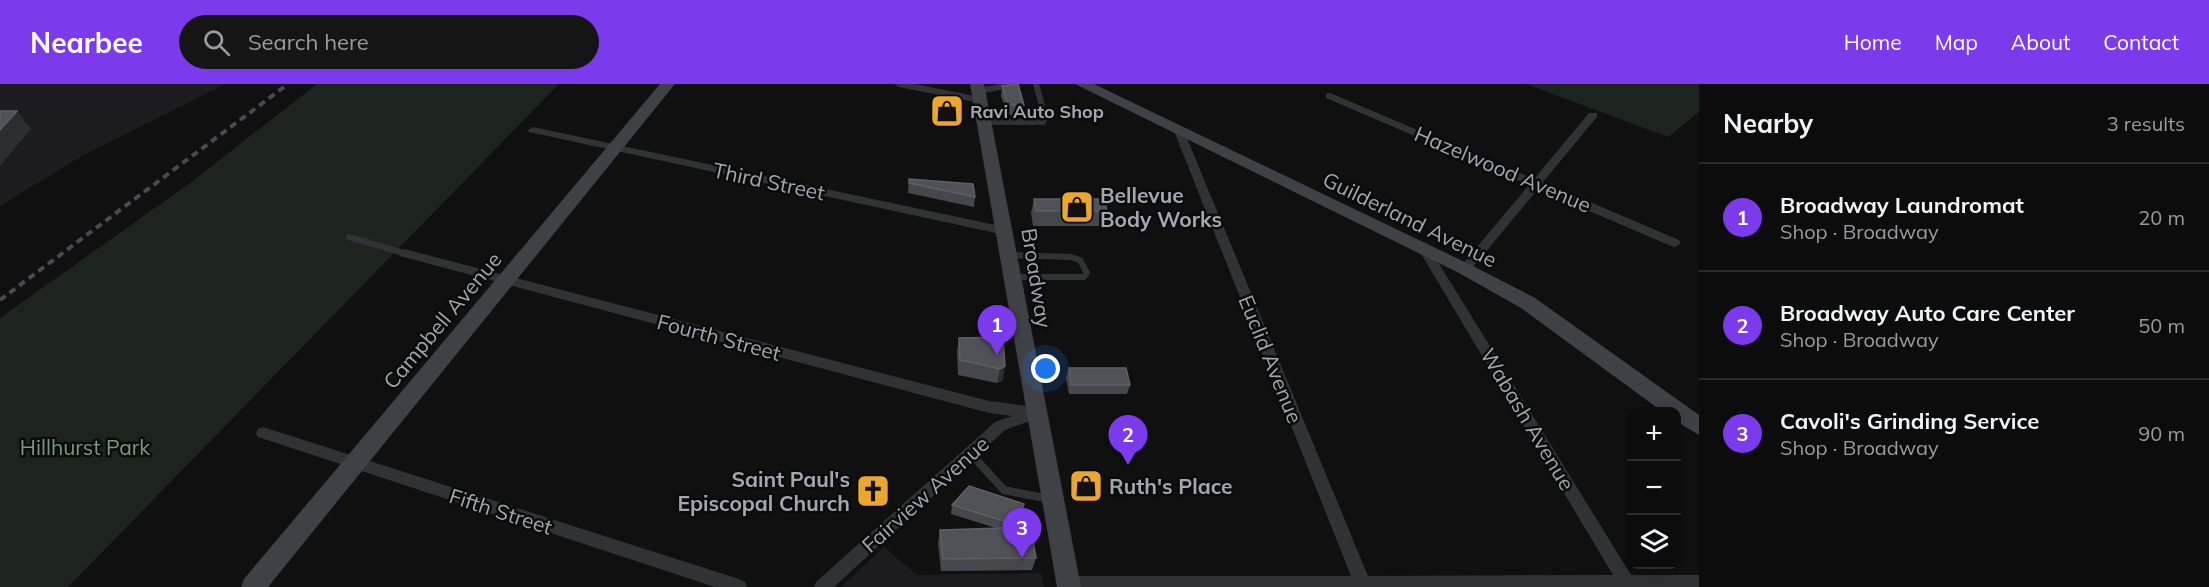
<!DOCTYPE html>
<meta charset="utf-8">
<style>
:root{--surface:#0c0c0d;--page:#151516;--text:#f1f3f6;--muted:#9a9b9d;--line:#2c2c2e;--accent:#7c3aed}
body{margin:0;font-family:Mulish,sans-serif;background:var(--page);color:var(--text)}
.controls{position:absolute;right:18px;bottom:18px;display:grid;overflow:hidden;border-radius:12px;box-shadow:0 3px 15px #0003}
.controls button{width:54px;height:54px;display:grid;place-items:center;padding:0;border:0;border-bottom:2px solid var(--line);background:var(--surface);color:var(--text);font:30px sans-serif}
.you{position:absolute;left:1046px;top:285px;width:21px;height:21px;margin:-15px;border:4px solid #fff;border-radius:50%;background:#1a73e8;box-shadow:0 0 0 9px #1a73e833}
.badge{display:grid;place-items:center;width:39px;height:39px;border-radius:50%;background:var(--accent);color:#fff;font-size:20px;font-weight:700}
.pin{position:absolute;translate:-50% -50px;filter:drop-shadow(0 2px 3px #0008)}
.pin::after{content:'';position:absolute;top:32px;width:21px;height:18px;background:inherit;clip-path:polygon(0 0,100% 0,50% 100%)}
.list{margin:0;padding:0;list-style:none}
h2{display:flex;justify-content:space-between;align-items:center;height:78px;margin:0;padding:0 24px;font-size:26px}
h2 small{font-size:20px;font-weight:400;color:var(--muted)}
.list li{display:grid;grid-template-columns:39px 1fr auto;gap:18px;align-items:center;box-sizing:border-box;height:108px;padding:0 24px;border-top:2px solid var(--line)}
.list b{display:block;font-size:22px;white-space:nowrap}
.list p{margin:0;font-size:20px;white-space:nowrap;color:var(--muted)}
.list em{font-size:20px;font-style:normal;color:var(--muted)}
.icon{flex:none;width:33px;height:33px;fill:none;stroke:currentColor;stroke-width:2;stroke-linecap:round;stroke-linejoin:round}
.map{position:relative;flex:none;width:1699px;height:503px;overflow:hidden}
header{display:flex;align-items:center;gap:36px;box-sizing:border-box;height:84px;padding:0 30px;background:var(--accent);color:#fff}
header strong{font-size:28px}
nav{display:flex;gap:33px;margin-inline-start:auto;font-size:21px}
.search{width:420px;height:54px;background:var(--page);display:flex;align-items:center;gap:15px;box-sizing:border-box;padding:0 21px;border-radius:33px;color:var(--muted);font-size:22px}
main{display:flex}
aside{flex:1;background:var(--surface)}
.map>svg:first-child{display:block}
</style>
<header>
<strong>Nearbee</strong>
<div class="search"><svg class="icon" aria-label="search" viewBox="0 0 24 24"><circle cx="10" cy="10" r="6"/><path d="M15 15l6 6"/></svg>Search here</div>
<nav><a>Home</a><a>Map</a><a>About</a><a>Contact</a></nav>
</header>
<main>
<div class="map">
<svg width="1699" height="503" viewBox="0 0 1699 503">
<rect width="100%" height="100%" fill="#101011"/>
<path fill="#1c1c1e" d="M 0,0 L 225,0 L 82,72 L 0,122 Z
M 884,463 L 917,491 L 1041,489 L 1044,503 L 841,503 Z"/>
<path fill="#1d241d" d="M 317,0 L 559,0 L 68,503 L 0,503 L 0,234 L 190,99 Z
M 1526,0 L 1699,0 L 1699,28 L 1668,53 Z"/>
<g fill="none" stroke-linecap="round" stroke-linejoin="round">
<path stroke="#313236" stroke-width="6" d="M 984,38 L 1043,38 L 1045,33 L 1036,0
M 349,153 L 404,169
M 1009,171 L 1071,173 L 1080,176 L 1087,189 L 1084,193 L 1013,193"/>
<path stroke="#313236" stroke-width="8" d="M 970,369 L 1004,406 L 1049,415"/>
<path fill="#313236" fill-rule="evenodd" d="M 894,0 L 915,0 L 980,13 L 985,16 L 980,19 L 899,3 Z
M 999,0 L 1020,0 L 1015,3 L 979,10 L 974,7 L 975,5 Z
M 1330,9 L 1534,95 L 1589,29 L 1597,29 L 1597,33 L 1543,98 L 1679,156 L 1681,159 L 1675,163 L 1671,162 L 1538,105 L 1469,188 L 1461,188 L 1459,185 L 1461,182 L 1529,101 L 1326,14 L 1326,10 Z
M 533,43 L 1005,143 L 1011,147 L 1005,151 L 529,48 L 528,46 Z
M 1179,44 L 1184,47 L 1368,492 L 1613,491 L 1420,168 L 1426,164 L 1430,165 L 1631,491 L 1699,491 L 1699,503 L 1061,503 L 1060,500 L 1062,495 L 1068,492 L 1351,492 L 1174,47 Z
M 404,165 L 989,317 L 1035,323 L 1040,325 L 1042,329 L 1038,334 L 1005,346 L 834,503 L 814,503 L 816,498 L 995,338 L 1012,332 L 989,329 L 400,172 L 398,169 Z
M 263,343 L 739,495 L 745,498 L 747,503 L 715,503 L 258,353 L 256,349 L 258,345 Z"/>
<path fill="#3f4146" fill-rule="evenodd" d="M 660,0 L 675,0 L 268,503 L 241,503 L 244,495 Z
M 970,0 L 984,0 L 1081,503 L 1057,503 Z
M 1075,0 L 1094,0 L 1471,181 L 1535,214 L 1699,331 L 1699,351 L 1676,337 L 1676,328 L 1663,328 L 1521,224 L 1459,189 Z"/>
<path stroke="#484a4f" stroke-width="4" stroke-dasharray="7 5" stroke-linecap="butt" d="M 0,216 L 288,0"/>
</g>
<path fill="#46474c" d="M 1002,2 L 1024,21 L 1023,31 L 1007,31 L 1001,12 Z
M 909,95 L 975,113 L 974,123 L 908,109 Z
M 1034,115 L 1107,127 L 1103,142 L 1033,142 L 1031,129 Z
M 1003,253 L 1003,296 L 997,299 L 958,291 L 957,268 L 959,254 Z
M 1069,284 L 1130,301 L 1127,310 L 1069,310 L 1066,294 Z
M 1024,420 L 1017,443 L 1036,474 L 1032,486 L 941,487 L 938,459 L 940,446 L 996,444 L 951,430 L 952,421 Z"/>
<path fill="#2c2d30" d="M 17,27 L 31,45 L 0,82 L 0,46 Z
M 1005,282 L 1003,296 L 997,299 L 1000,285 Z"/>
<path fill="#505257" stroke="#5d5f65" stroke-width="1.5" d="M 1018,0 L 1024,21 L 1008,21 L 1002,2 Z
M 0,27 L 17,27 L 0,46 Z
M 909,95 L 973,100 L 975,113 L 909,99 Z
M 1034,115 L 1104,115 L 1107,127 L 1036,127 Z
M 1003,253 L 1005,282 L 1000,285 L 960,276 L 959,254 Z
M 1069,284 L 1126,284 L 1130,301 L 1071,301 Z
M 969,402 L 1024,420 L 1017,441 L 952,421 Z
M 1031,443 L 1036,474 L 943,475 L 940,446 Z"/>
<defs>
<symbol id="shop-square" viewBox="-11 -11 22 22"><rect x="-9" y="-9" width="18" height="18" rx="4" fill="#eaa62f" stroke="#0b0b0c"/><path d="M-5-2.5h2.3a2.7 3.5 0 0 1 5.4 0H5L5.5 6h-11ZM-1.5-2.5h3a1.5 2.3 0 0 0-3 0Z" fill="#111"/></symbol>
<symbol id="church-square" viewBox="-11 -11 22 22"><rect x="-9" y="-9" width="18" height="18" rx="4" fill="#eaa62f" stroke="#0b0b0c"/><path d="M-1.2-6h2.4v3.5h3.3v2.4h-3.3V6h-2.4V-.1h-3.3v-2.4h3.3Z" fill="#111"/></symbol>
</defs>
<g fill-rule="evenodd">
<use href="#shop-square" x="928" y="8" width="38" height="38"/>
<use href="#shop-square" x="1058" y="104" width="38" height="38"/>
<use href="#shop-square" x="1067" y="383" width="38" height="38"/>
<use href="#church-square" x="854" y="388" width="38" height="38"/>
</g>
<g text-anchor="middle" dominant-baseline="central" stroke-width="5" stroke-linejoin="round" paint-order="stroke">
<g font-size="18" font-weight="bold" fill="#a2a7b2" stroke="#0b0b0c" text-anchor="start">
<text x="970" y="27">Ravi Auto Shop</text>
</g>
<g font-size="21" fill="#a2a7b2" stroke="#0b0b0c">
<text transform="translate(1503 85) rotate(23)">Hazelwood Avenue</text>
<text transform="translate(769 97) rotate(12)">Third Street</text>
<text transform="translate(1410 135) rotate(26)">Guilderland Avenue</text>
<text transform="translate(1037 194) rotate(81)">Broadway</text>
<text transform="translate(442 236) rotate(-50)">Campbell Avenue</text>
<text transform="translate(719 253) rotate(15)">Fourth Street</text>
<text transform="translate(1271 275) rotate(68)">Euclid Avenue</text>
<text transform="translate(1528 335) rotate(59)">Wabash Avenue</text>
<text transform="translate(925 410) rotate(-42)">Fairview Avenue</text>
<text transform="translate(501 427) rotate(18)">Fifth Street</text>
</g>
<g font-size="21" font-weight="bold" fill="#a2a7b2" stroke="#0b0b0c" text-anchor="start">
<text x="1100" y="111">Bellevue<tspan x="1100" dy="24">Body Works</tspan></text>
<text x="850" y="395" text-anchor="end">Saint Paul's<tspan x="850" dy="24">Episcopal Church</tspan></text>
<text x="1109" y="402">Ruth's Place</text>
</g>
<g font-size="21" fill="#799c7a" stroke="#0b0b0c">
<text x="85" y="363">Hillhurst Park</text>
</g>
</g>
</svg>
<div class="controls">
<button>+</button>
<button>−</button>
<button><svg class="icon" aria-label="layers" viewBox="0 0 24 24"><path d="M12 4l9 5-9 5-9-5zM3 14l9 5 9-5"/></svg></button>
</div>
<div class="you"></div>
<div class="pin badge" style="left:997px;top:271px">1</div>
<div class="pin badge" style="left:1128px;top:381px">2</div>
<div class="pin badge" style="left:1022px;top:474px">3</div>
</div>
<aside>
<h2>Nearby<small>3 results</small></h2>
<ul class="list">
<li><span class="badge">1</span><div><b>Broadway Laundromat</b><p>Shop · Broadway</p></div><em>20 m</em></li>
<li><span class="badge">2</span><div><b>Broadway Auto Care Center</b><p>Shop · Broadway</p></div><em>50 m</em></li>
<li><span class="badge">3</span><div><b>Cavoli's Grinding Service</b><p>Shop · Broadway</p></div><em>90 m</em></li>
</ul>
</aside>
</main>
